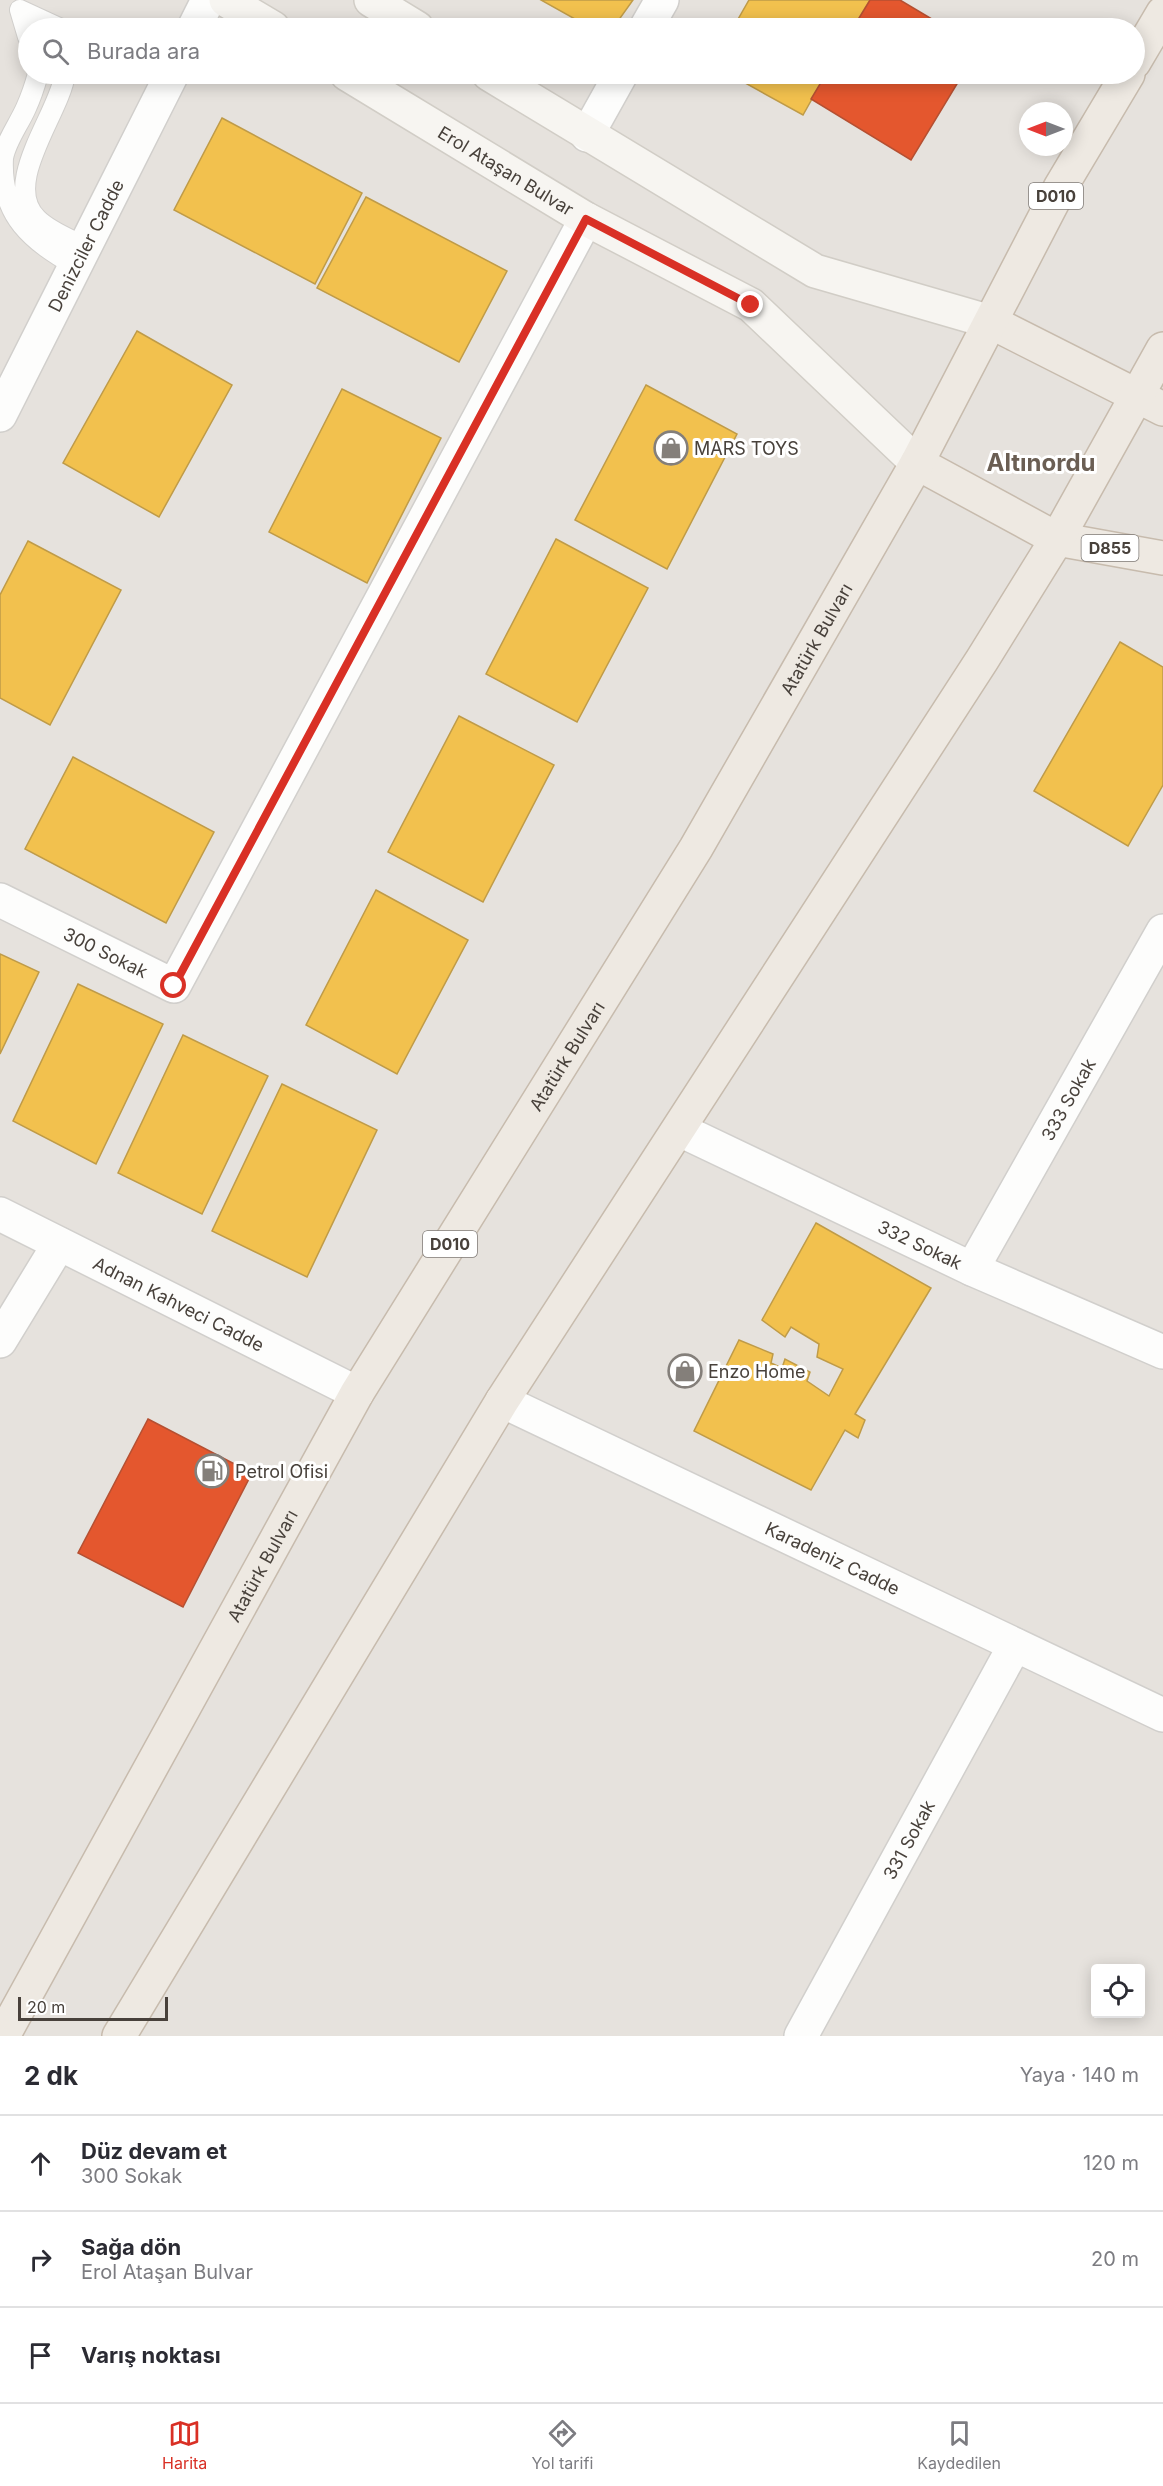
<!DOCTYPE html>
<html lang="tr">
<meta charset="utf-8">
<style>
:root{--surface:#fff;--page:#f7f7f7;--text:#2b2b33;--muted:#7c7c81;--line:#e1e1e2;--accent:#d93025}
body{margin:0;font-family:Inter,sans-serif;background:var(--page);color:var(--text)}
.controls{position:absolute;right:18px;bottom:18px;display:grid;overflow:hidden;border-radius:6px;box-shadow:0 3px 15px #0003}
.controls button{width:54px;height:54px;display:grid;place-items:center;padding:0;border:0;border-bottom:2px solid var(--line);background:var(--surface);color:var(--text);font:30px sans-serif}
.compass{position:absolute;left:1019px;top:102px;width:54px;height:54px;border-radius:50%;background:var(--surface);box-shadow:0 3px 15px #0003;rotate:270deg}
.scale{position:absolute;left:18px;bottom:15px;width:150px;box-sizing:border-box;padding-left:6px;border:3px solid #48413b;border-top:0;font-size:16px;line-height:21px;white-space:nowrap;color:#48413b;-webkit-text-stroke:4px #fff;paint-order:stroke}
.stop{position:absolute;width:18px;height:18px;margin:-14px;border:4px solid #d93025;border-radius:50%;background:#fff}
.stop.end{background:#d93025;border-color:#fff;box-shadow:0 2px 6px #0008}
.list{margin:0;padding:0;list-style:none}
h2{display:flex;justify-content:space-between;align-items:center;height:78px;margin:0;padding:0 24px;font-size:26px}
h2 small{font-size:20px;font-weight:400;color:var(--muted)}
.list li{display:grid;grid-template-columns:39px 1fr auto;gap:18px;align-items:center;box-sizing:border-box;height:96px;padding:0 24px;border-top:2px solid var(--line)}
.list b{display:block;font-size:22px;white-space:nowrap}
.list p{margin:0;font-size:20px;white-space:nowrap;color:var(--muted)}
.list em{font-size:20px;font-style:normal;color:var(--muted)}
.icon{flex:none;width:33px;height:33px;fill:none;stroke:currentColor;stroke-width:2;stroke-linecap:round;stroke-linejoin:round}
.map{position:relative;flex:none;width:1163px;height:2036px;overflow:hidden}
.search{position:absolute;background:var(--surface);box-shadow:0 3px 15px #0003;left:18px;right:18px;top:18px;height:66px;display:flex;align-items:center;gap:15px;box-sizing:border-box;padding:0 21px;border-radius:33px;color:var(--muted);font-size:22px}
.sheet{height:366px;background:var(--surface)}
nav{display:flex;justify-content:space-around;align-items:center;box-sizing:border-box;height:84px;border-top:2px solid var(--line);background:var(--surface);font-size:16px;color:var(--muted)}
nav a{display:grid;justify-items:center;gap:3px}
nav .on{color:var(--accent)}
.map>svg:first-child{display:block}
</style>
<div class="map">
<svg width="1163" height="2036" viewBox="0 0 1163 2036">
<rect width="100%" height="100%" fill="#f3f1ee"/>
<path fill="#e6e2dd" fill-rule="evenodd" d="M 0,0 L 1163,0 L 1163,2036 L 0,2036 ZM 28,28 L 1134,28 L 1134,74 L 28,74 ZM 1028,111 L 1064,111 L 1064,147 L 1028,147 ZM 1096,1968 L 1140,1968 L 1140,2014 L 1096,2014 Z"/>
<path fill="#f2c14e" stroke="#bf9b48" stroke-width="1.5" d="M 541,0 L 633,0 L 613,28 L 591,28 Z
M 749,0 L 870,0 L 853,28 L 733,28 Z
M 729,74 L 826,74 L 803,115 Z
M 222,118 L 362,193 L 315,284 L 174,210 Z
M 366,197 L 507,271 L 459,362 L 317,288 Z
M 137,331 L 232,385 L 159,517 L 63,463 Z
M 646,385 L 737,434 L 667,569 L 575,520 Z
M 342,389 L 441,438 L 367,583 L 269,532 Z
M 556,539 L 648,588 L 577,722 L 486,674 Z
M 28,541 L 121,590 L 50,725 L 0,698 L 0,595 Z
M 1120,642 L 1163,667 L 1163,785 L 1128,846 L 1034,791 Z
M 459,716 L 554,765 L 483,902 L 388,852 Z
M 73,757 L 214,832 L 166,923 L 25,849 Z
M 376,890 L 468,940 L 397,1074 L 306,1025 Z
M 0,954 L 39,972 L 0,1054 Z
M 78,984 L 163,1024 L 96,1164 L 13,1121 Z
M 183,1035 L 268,1076 L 202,1214 L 118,1173 Z
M 282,1084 L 377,1130 L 307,1277 L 212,1231 Z
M 816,1223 L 931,1288 L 855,1414 L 865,1420 L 858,1438 L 845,1430 L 811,1490 L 694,1431 L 739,1340 L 773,1354 L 771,1363 L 782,1368 L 785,1359 L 810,1372 L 807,1381 L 829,1396 L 843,1369 L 817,1357 L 819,1344 L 791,1327 L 785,1337 L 762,1320 Z"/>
<path fill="#e4572e" stroke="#b55032" stroke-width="1.5" d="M 870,0 L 900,0 L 947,28 L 853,28 Z
M 826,74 L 963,74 L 911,160 L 811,99 Z
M 148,1419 L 252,1473 L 183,1607 L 78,1553 Z"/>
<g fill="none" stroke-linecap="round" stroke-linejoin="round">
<defs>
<path id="service" d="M 20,10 L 59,28
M 20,10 L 28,37
M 38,74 C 35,85 31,97 26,108 C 19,124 6,141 3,158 C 0,217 33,241 76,266
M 65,74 C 60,113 0,184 37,219 C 50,232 70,239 85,247"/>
<g id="minor">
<path d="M 646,28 L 662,0"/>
<path d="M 587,135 L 621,74"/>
<path id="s1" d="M 0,900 L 174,986 L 586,219"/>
<path id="s2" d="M 680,1130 L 972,1269 L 1163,1352"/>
<path id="s3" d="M 972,1269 L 1163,931"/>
<path d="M 0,1341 L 59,1244"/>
<path id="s4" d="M 801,2036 L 1015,1645"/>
</g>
<g id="tertiary">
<path d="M 194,28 L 208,0"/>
<path id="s5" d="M 0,415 L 172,74"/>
<path id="s6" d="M 0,1214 L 357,1393"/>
<path id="s7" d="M 502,1401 L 1163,1715"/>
</g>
<g id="secondary">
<path d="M 226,0 L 273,28"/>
<path d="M 371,0 L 417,28"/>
<path id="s8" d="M 347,74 L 586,219 L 751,305 L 917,463"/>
<path d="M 489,74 L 815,271 L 991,322"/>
</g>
<g id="trunk">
<path d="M 1134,62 L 1163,13"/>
<path d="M 991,322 L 1163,409"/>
<path d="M 917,463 L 1057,539 L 1163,558"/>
<path id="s9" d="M 3,2036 L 357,1393 L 696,848 L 917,463 L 1060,188 L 1128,74"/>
<path d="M 119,2036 L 502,1401 L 982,660 L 1057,539 L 1163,349"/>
</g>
</defs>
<use href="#service" stroke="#d1cfcc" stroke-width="22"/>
<use href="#minor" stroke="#d1cfcc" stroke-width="36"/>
<use href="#tertiary" stroke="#d1cfcc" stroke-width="36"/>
<use href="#secondary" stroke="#d1cdc6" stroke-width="36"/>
<use href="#trunk" stroke="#c7bbad" stroke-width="36"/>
<use href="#service" stroke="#fdfdfc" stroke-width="20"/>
<use href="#minor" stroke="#fdfdfc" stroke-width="33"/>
<use href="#tertiary" stroke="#fdfdfc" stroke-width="33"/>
<use href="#secondary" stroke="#f7f5f1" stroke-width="33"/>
<use href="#trunk" stroke="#eee9e2" stroke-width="33"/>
</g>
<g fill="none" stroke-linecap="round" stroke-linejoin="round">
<path stroke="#d93025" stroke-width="8" d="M 174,986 L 586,219 L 751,305"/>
</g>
<defs>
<symbol id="shop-ring" viewBox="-11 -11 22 22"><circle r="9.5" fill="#fff" stroke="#847f7a" stroke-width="1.5"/><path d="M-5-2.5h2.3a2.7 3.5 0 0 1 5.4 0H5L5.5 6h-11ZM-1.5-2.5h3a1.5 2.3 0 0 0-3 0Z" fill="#847f7a"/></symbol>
<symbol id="fuel-ring" viewBox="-11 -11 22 22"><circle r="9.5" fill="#fff" stroke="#847f7a" stroke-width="1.5"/><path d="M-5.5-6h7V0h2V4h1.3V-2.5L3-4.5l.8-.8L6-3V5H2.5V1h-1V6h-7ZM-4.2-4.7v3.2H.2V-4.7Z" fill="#847f7a"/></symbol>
</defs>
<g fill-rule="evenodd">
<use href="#shop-ring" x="652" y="429" width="38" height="38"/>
<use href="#shop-ring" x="666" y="1352" width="38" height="38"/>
<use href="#fuel-ring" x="193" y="1452" width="38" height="38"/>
</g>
<g text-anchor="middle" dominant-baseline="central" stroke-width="6" stroke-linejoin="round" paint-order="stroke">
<g fill="#fff" stroke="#7f7a76" stroke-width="1.5">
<rect x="1029" y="183" width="54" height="26" rx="4.5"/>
<rect x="1081.5" y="535" width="57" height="26" rx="4.5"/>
<rect x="423" y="1231" width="54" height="26" rx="4.5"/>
</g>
<g font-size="16" font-weight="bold" fill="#48413b">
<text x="1056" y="196">D010</text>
<text x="1110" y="548">D855</text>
<text x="450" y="1244">D010</text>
</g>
<g font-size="18" fill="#48413b" stroke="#fff">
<text stroke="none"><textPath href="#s8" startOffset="186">Erol Ataşan Bulvar</textPath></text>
<text stroke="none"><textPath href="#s5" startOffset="190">Denizciler Cadde</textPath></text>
<text stroke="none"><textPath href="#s9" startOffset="1617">Atatürk Bulvarı</textPath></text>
<text stroke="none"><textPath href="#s1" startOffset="118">300 Sokak</textPath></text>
<text stroke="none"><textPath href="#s9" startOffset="1131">Atatürk Bulvarı</textPath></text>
<text stroke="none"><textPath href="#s3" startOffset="195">333 Sokak</textPath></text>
<text stroke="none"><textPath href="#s2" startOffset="266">332 Sokak</textPath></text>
<text stroke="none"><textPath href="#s6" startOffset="200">Adnan Kahveci Cadde</textPath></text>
<text stroke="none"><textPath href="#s7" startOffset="366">Karadeniz Cadde</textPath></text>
<text stroke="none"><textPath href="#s9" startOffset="537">Atatürk Bulvarı</textPath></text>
<text stroke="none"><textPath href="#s4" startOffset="224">331 Sokak</textPath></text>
</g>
<g font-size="18" fill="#48413b" stroke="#fff" text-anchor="start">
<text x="694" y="448">MARS TOYS</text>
<text x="708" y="1371">Enzo Home</text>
<text x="235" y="1471">Petrol Ofisi</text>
</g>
<g font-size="24" font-weight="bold" fill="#6a5e53" stroke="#fff">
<text x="1041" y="462">Altınordu</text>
</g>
</g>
</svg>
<div class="controls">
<button><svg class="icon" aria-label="locate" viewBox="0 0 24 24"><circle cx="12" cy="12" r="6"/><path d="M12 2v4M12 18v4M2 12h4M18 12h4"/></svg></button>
</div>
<svg class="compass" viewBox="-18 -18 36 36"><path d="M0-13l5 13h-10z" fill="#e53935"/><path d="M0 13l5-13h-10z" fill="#7c7c81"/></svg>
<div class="scale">20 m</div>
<div class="stop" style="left:174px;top:986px"></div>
<div class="stop end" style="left:751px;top:305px"></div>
<div class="search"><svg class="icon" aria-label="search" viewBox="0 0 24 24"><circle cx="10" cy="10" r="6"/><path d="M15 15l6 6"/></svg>Burada ara</div>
</div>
<section class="sheet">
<h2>2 dk<small>Yaya · 140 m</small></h2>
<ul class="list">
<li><svg class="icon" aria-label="ahead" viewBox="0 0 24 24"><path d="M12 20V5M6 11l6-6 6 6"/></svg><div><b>Düz devam et</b><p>300 Sokak</p></div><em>120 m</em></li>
<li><svg class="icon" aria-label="right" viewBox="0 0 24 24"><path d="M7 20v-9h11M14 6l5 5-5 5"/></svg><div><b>Sağa dön</b><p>Erol Ataşan Bulvar</p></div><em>20 m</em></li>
<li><svg class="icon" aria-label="arrive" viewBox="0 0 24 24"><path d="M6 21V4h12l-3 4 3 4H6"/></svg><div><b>Varış noktası</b></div></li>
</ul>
</section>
<nav>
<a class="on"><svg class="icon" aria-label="map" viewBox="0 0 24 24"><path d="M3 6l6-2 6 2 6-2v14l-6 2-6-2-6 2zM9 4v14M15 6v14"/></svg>Harita</a>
<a><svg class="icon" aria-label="directions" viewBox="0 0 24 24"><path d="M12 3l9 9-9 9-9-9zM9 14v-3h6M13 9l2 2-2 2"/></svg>Yol tarifi</a>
<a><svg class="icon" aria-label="saved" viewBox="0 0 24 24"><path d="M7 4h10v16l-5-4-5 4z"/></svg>Kaydedilen</a>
</nav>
